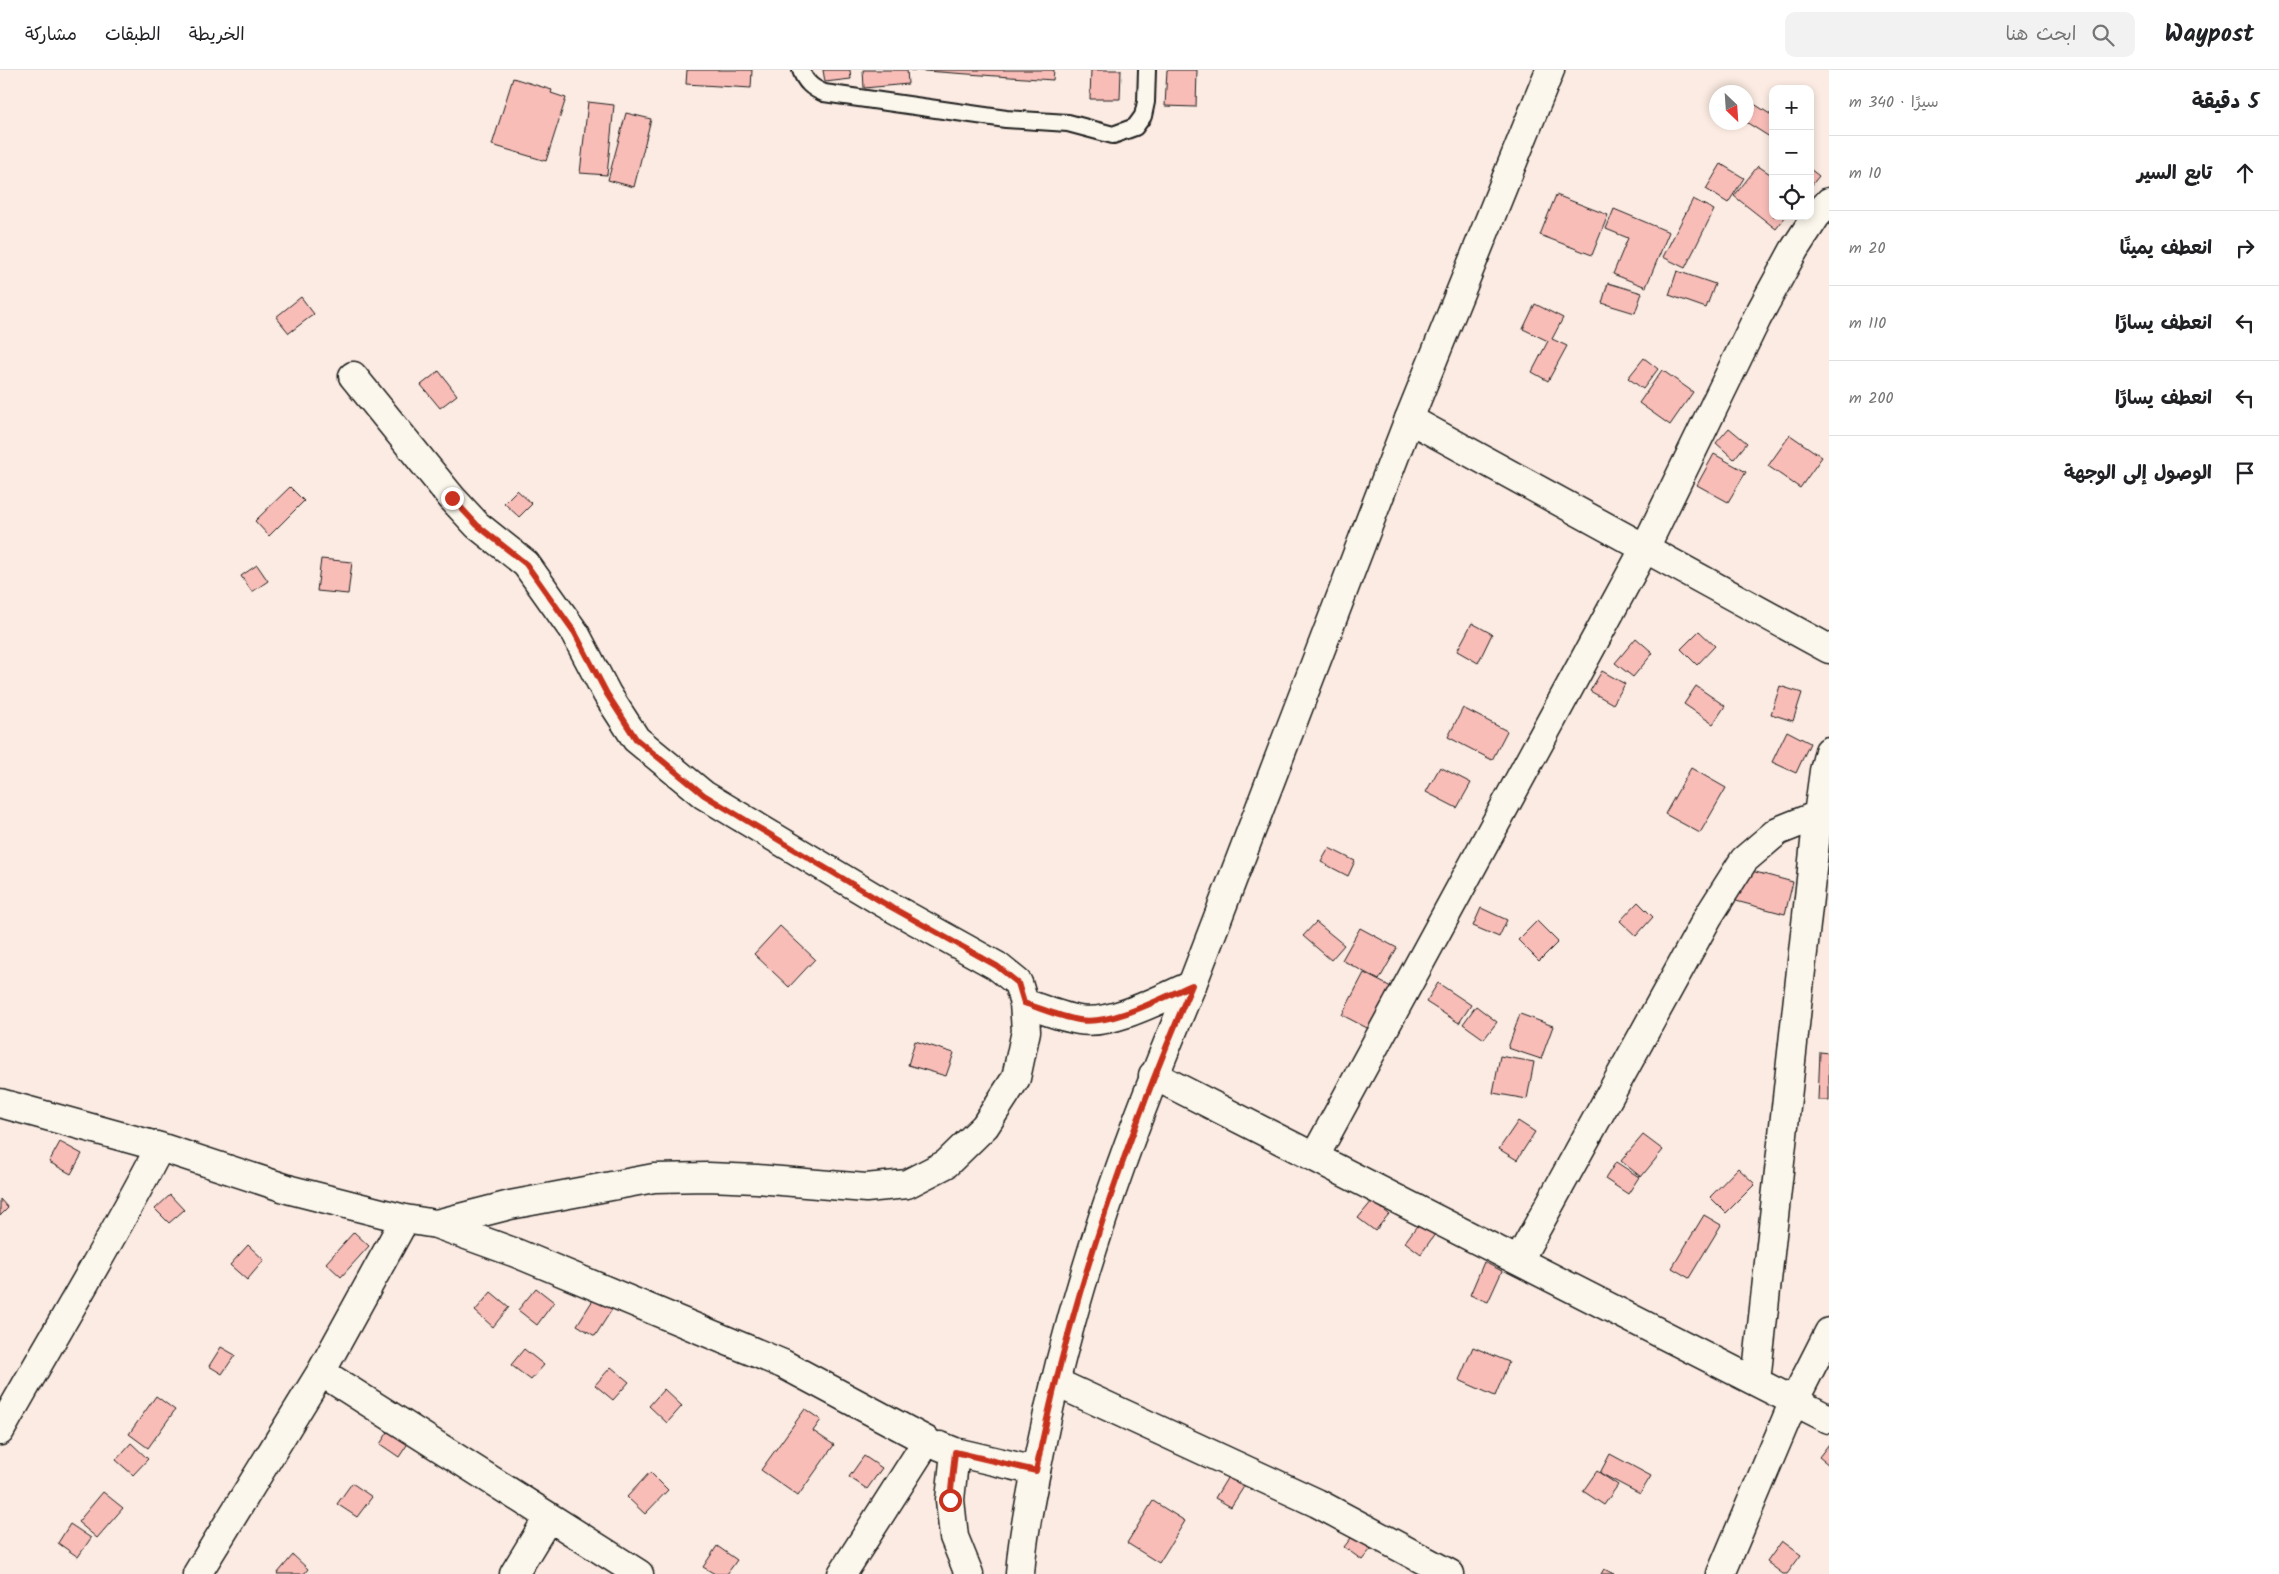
<!DOCTYPE html>
<html lang="ar">
<meta charset="utf-8">
<style>
:root{--surface:#fff;--page:#f2f2f2;--text:#202124;--muted:#757577;--line:#e0e0e0}
body{margin:0;font-family:Kalam,"Playpen Sans Arabic",sans-serif;background:var(--page);color:var(--text);direction:rtl}
.controls{position:absolute;right:15px;top:15px;display:grid;overflow:hidden;border-radius:10px;box-shadow:0 2px 8px #0003}
.controls button{width:45px;height:45px;display:grid;place-items:center;padding:0;border:0;border-bottom:1px solid var(--line);background:var(--surface);color:var(--text);font:25px sans-serif}
.compass{position:absolute;left:1709px;top:15px;width:45px;height:45px;border-radius:50%;background:var(--surface);box-shadow:0 2px 8px #0003;rotate:155deg}
.stop{position:absolute;width:15px;height:15px;margin:-11px;border:4px solid #c8321e;border-radius:50%;background:#fff}
.stop.end{background:#c8321e;border-color:#fff;box-shadow:0 1px 5px #0008}
.list{margin:0;padding:0;list-style:none}
h2{display:flex;justify-content:space-between;align-items:center;height:65px;margin:0;padding:0 20px;font-size:21px}
h2 small{font-size:16px;font-weight:400;color:var(--muted)}
.list li{display:grid;grid-template-columns:32px 1fr auto;gap:15px;align-items:center;box-sizing:border-box;height:75px;padding:0 20px;border-top:1px solid var(--line)}
.list b{display:block;font-size:19px;white-space:nowrap}
.list em{font-size:16px;font-style:normal;color:var(--muted)}
.icon{flex:none;width:28px;height:28px;fill:none;stroke:currentColor;stroke-width:2;stroke-linecap:round;stroke-linejoin:round}
.map{position:relative;flex:none;width:1829px;height:1504px;overflow:hidden;direction:ltr}
header{display:flex;align-items:center;gap:30px;box-sizing:border-box;height:70px;padding:0 25px;background:var(--surface);border-bottom:1px solid var(--line)}
header strong{font-size:24px}
nav{display:flex;gap:28px;margin-inline-start:auto;font-size:18px}
.search{width:350px;height:45px;background:var(--page);display:flex;align-items:center;gap:12px;box-sizing:border-box;padding:0 18px;border-radius:10px;color:var(--muted);font-size:19px}
main{display:flex}
aside{flex:1;background:var(--surface)}
.map>svg:first-child{display:block}
</style>
<header>
<strong>Waypost</strong>
<div class="search"><svg class="icon" aria-label="search" viewBox="0 0 24 24"><circle cx="10" cy="10" r="6"/><path d="M15 15l6 6"/></svg>ابحث هنا</div>
<nav><a>الخريطة</a><a>الطبقات</a><a>مشاركة</a></nav>
</header>
<main>
<aside>
<h2>5 دقيقة<small>سيرًا · 340 m</small></h2>
<ul class="list">
<li><svg class="icon" aria-label="ahead" viewBox="0 0 24 24"><path d="M12 20V5M6 11l6-6 6 6"/></svg><div><b>تابع السير</b></div><em>10 m</em></li>
<li><svg class="icon" aria-label="right" viewBox="0 0 24 24"><path d="M7 20v-9h11M14 6l5 5-5 5"/></svg><div><b>انعطف يمينًا</b></div><em>20 m</em></li>
<li><svg class="icon" aria-label="left" viewBox="0 0 24 24"><path d="M17 20v-9H6M10 6l-5 5 5 5"/></svg><div><b>انعطف يسارًا</b></div><em>110 m</em></li>
<li><svg class="icon" aria-label="left" viewBox="0 0 24 24"><path d="M17 20v-9H6M10 6l-5 5 5 5"/></svg><div><b>انعطف يسارًا</b></div><em>200 m</em></li>
<li><svg class="icon" aria-label="arrive" viewBox="0 0 24 24"><path d="M6 21V4h12l-3 4 3 4H6"/></svg><div><b>الوصول إلى الوجهة</b></div></li>
</ul>
</aside>
<div class="map">
<svg width="1829" height="1504" viewBox="0 0 1829 1504">
<rect width="100%" height="100%" fill="#fbebe2"/>
<filter id="ink" filterUnits="userSpaceOnUse"><feTurbulence type="fractalNoise" baseFrequency=".02" numOctaves="2"/><feDisplacementMap in="SourceGraphic" scale="10" xChannelSelector="R" yChannelSelector="G"/><feConvolveMatrix kernelMatrix="1 2 1 2 8 2 1 2 1" color-interpolation-filters="sRGB"/></filter>
<g filter="url(#ink)">
<path fill="#f9bdb8" stroke="#1c1c1c" d="M 687,0 L 752,0 L 751,18 L 686,14 Z
M 823,0 L 850,0 L 851,9 L 825,12 Z
M 863,0 L 907,0 L 908,14 L 864,18 Z
M 911,0 L 1054,0 L 1053,10 Z
M 1091,0 L 1121,0 L 1120,29 L 1090,29 Z
M 1167,0 L 1197,0 L 1196,37 L 1165,36 Z
M 513,8 L 552,20 L 551,23 L 566,28 L 546,91 L 492,75 Z
M 588,32 L 614,35 L 607,105 L 580,103 Z
M 1751,32 L 1773,46 L 1773,69 L 1746,52 L 1746,39 Z
M 626,43 L 651,49 L 634,117 L 608,110 Z
M 1721,94 L 1744,108 L 1728,133 L 1706,119 Z
M 1758,96 L 1773,106 L 1773,146 L 1786,146 L 1776,159 L 1734,126 Z
M 1810,99 L 1819,106 L 1810,117 Z
M 1556,125 L 1608,145 L 1592,185 L 1540,165 Z
M 1693,129 L 1714,140 L 1685,198 L 1663,187 Z
M 1614,139 L 1669,162 L 1646,217 L 1613,204 L 1628,168 L 1606,159 Z
M 1677,201 L 1715,214 L 1706,238 L 1669,225 Z
M 1608,213 L 1642,223 L 1635,243 L 1602,233 Z
M 301,227 L 314,244 L 289,263 L 276,247 Z
M 1535,234 L 1563,248 L 1552,269 L 1567,276 L 1548,311 L 1532,302 L 1548,271 L 1523,259 Z
M 1644,288 L 1658,299 L 1643,319 L 1628,308 Z
M 1662,300 L 1693,322 L 1670,355 L 1639,333 Z
M 439,301 L 457,325 L 440,338 L 421,315 Z
M 1729,358 L 1747,373 L 1734,389 L 1716,373 Z
M 1790,365 L 1822,387 L 1800,418 L 1768,396 Z
M 1714,384 L 1746,402 L 1728,432 L 1697,415 Z
M 290,417 L 304,431 L 269,466 L 255,451 Z
M 517,420 L 532,434 L 519,447 L 504,433 Z
M 321,489 L 352,492 L 348,524 L 317,521 Z
M 257,495 L 268,511 L 252,522 L 241,506 Z
M 1472,553 L 1492,564 L 1478,593 L 1457,581 Z
M 1699,561 L 1715,576 L 1697,595 L 1681,579 Z
M 1636,568 L 1653,583 L 1633,607 L 1615,593 Z
M 1602,601 L 1625,614 L 1613,634 L 1590,621 Z
M 1696,616 L 1725,636 L 1713,654 L 1684,634 Z
M 1780,616 L 1802,623 L 1793,651 L 1771,644 Z
M 1463,638 L 1507,661 L 1492,690 L 1448,667 Z
M 1787,661 L 1810,673 L 1796,703 L 1772,692 Z
M 1440,697 L 1471,713 L 1457,738 L 1426,722 Z
M 1691,698 L 1726,718 L 1700,763 L 1665,744 Z
M 1329,778 L 1355,791 L 1348,806 L 1321,792 Z
M 1744,799 L 1793,812 L 1785,844 L 1736,831 Z
M 1638,832 L 1653,847 L 1636,866 L 1620,851 Z
M 1481,838 L 1507,850 L 1499,867 L 1473,856 Z
M 1537,851 L 1558,872 L 1539,891 L 1518,870 Z
M 1316,852 L 1344,875 L 1331,890 L 1303,866 Z
M 780,856 L 815,889 L 789,917 L 754,884 Z
M 1360,858 L 1397,878 L 1379,910 L 1342,890 Z
M 1364,903 L 1393,918 L 1371,960 L 1342,945 Z
M 1438,913 L 1471,935 L 1459,953 L 1426,932 Z
M 1476,936 L 1497,952 L 1484,969 L 1463,954 Z
M 1520,944 L 1553,956 L 1541,989 L 1508,978 Z
M 915,971 L 954,983 L 946,1006 L 908,995 Z
M 1820,982 L 1829,983 L 1829,1030 L 1818,1030 Z
M 1500,986 L 1534,992 L 1527,1029 L 1493,1023 Z
M 1518,1051 L 1535,1062 L 1517,1090 L 1499,1079 Z
M 1643,1065 L 1663,1080 L 1641,1107 L 1621,1091 Z
M 60,1072 L 82,1084 L 71,1104 L 49,1092 Z
M 1616,1092 L 1639,1107 L 1628,1124 L 1605,1109 Z
M 1738,1098 L 1755,1114 L 1726,1143 L 1710,1127 Z
M 170,1125 L 184,1140 L 169,1153 L 155,1139 Z
M 0,1129 L 8,1138 L 0,1146 Z
M 1372,1131 L 1389,1144 L 1375,1161 L 1358,1148 Z
M 1704,1145 L 1721,1155 L 1689,1208 L 1672,1198 Z
M 1419,1153 L 1435,1164 L 1421,1184 L 1405,1172 Z
M 354,1162 L 369,1176 L 341,1207 L 326,1193 Z
M 248,1175 L 264,1190 L 247,1210 L 230,1195 Z
M 1484,1192 L 1502,1201 L 1488,1232 L 1470,1225 Z
M 536,1218 L 554,1232 L 537,1255 L 518,1240 Z
M 600,1219 L 618,1230 L 595,1266 L 577,1255 Z
M 491,1222 L 509,1237 L 493,1257 L 475,1241 Z
M 221,1277 L 235,1285 L 222,1304 L 209,1296 Z
M 1473,1277 L 1509,1292 L 1495,1326 L 1459,1310 Z
M 524,1279 L 544,1295 L 531,1310 L 511,1295 Z
M 611,1297 L 629,1312 L 613,1330 L 595,1315 Z
M 664,1319 L 682,1336 L 667,1353 L 649,1336 Z
M 156,1326 L 175,1340 L 148,1378 L 129,1364 Z
M 805,1339 L 821,1350 L 813,1361 L 834,1375 L 798,1426 L 761,1400 Z
M 392,1356 L 411,1369 L 399,1387 L 380,1374 Z
M 131,1373 L 148,1389 L 133,1405 L 116,1390 Z
M 1829,1374 L 1829,1395 L 1819,1387 Z
M 1610,1384 L 1651,1406 L 1640,1424 L 1600,1403 Z
M 864,1386 L 882,1398 L 867,1419 L 849,1407 Z
M 1597,1401 L 1618,1415 L 1604,1435 L 1583,1421 Z
M 650,1402 L 668,1420 L 645,1444 L 627,1427 Z
M 1229,1405 L 1245,1415 L 1231,1437 L 1215,1428 Z
M 352,1413 L 372,1427 L 357,1447 L 337,1434 Z
M 103,1422 L 123,1438 L 97,1468 L 78,1452 Z
M 1153,1431 L 1185,1451 L 1159,1493 L 1127,1473 Z
M 1365,1450 L 1383,1464 L 1362,1490 L 1344,1477 Z
M 70,1454 L 91,1468 L 78,1487 L 58,1473 Z
M 1782,1471 L 1801,1485 L 1787,1504 L 1783,1504 L 1767,1492 Z
M 717,1476 L 737,1490 L 727,1504 L 715,1504 L 703,1497 Z
M 293,1485 L 308,1499 L 304,1504 L 277,1504 Z
M 1604,1499 L 1614,1504 L 1601,1504 Z"/>
<g fill="none" stroke-linecap="round" stroke-linejoin="round">
<defs>
<path id="service" d="M 801,0 C 805,12 812,18 824,23 L 1006,49 L 1068,53 L 1113,65 L 1135,57 L 1143,46 L 1146,32 L 1147,0"/>
<path id="minor" d="M 353,306 L 452,428 L 477,455 L 526,494 L 575,563 L 607,624 L 636,669 L 704,725 L 882,832 L 997,896 L 1018,913 L 1024,933 L 1026,961 L 1016,1008 L 985,1056 L 946,1094 L 907,1114 L 866,1118 L 757,1109 L 708,1107 L 654,1108 L 510,1135 L 436,1154
M 1409,349 L 1829,579
M 1024,933 C 1042,939 1060,947 1079,950 C 1111,956 1162,928 1192,915
M 1153,1005 L 1829,1349
M 0,1033 L 160,1077 L 291,1120 L 405,1149 L 436,1154 L 516,1183 L 783,1294 L 927,1371 L 842,1504
M 1315,1086 L 1645,478 L 1757,248 L 1794,180 L 1816,146 L 1829,132
M 1519,1190 L 1708,847 L 1744,790 L 1778,761 L 1818,745
M 321,1302 L 639,1504
M 1756,1311 L 1818,745 L 1824,701 L 1829,681
M 1055,1312 L 1317,1433 L 1450,1504
M 0,1361 C 53,1266 110,1174 160,1077
M 940,1376 L 955,1382 L 1036,1401
M 955,1382 L 950,1430 L 954,1467 L 969,1504
M 197,1504 L 321,1302 L 405,1149
M 514,1504 L 548,1448
M 1721,1504 L 1794,1331 L 1829,1262"/>
<path id="secondary" d="M 1020,1504 C 1023,1462 1032,1422 1040,1381 C 1072,1221 1128,1065 1192,915 L 1409,349 L 1550,0"/>
</defs>
<use href="#service" stroke="#1c1c1c" stroke-width="20"/>
<use href="#minor" stroke="#1c1c1c" stroke-width="31"/>
<use href="#secondary" stroke="#1c1c1c" stroke-width="31"/>
<use href="#service" stroke="#fbf7ec" stroke-width="16"/>
<use href="#minor" stroke="#fbf7ec" stroke-width="28"/>
<use href="#secondary" stroke="#fbf7ec" stroke-width="28"/>
</g>
</g>
<g fill="none" stroke-linecap="round" stroke-linejoin="round" filter="url(#ink)">
<path stroke="#c8321e" stroke-width="6" d="M 452,428 L 477,455 L 526,494 L 575,563 L 607,624 L 636,669 L 704,725 L 882,832 L 997,896 L 1018,913 L 1024,933 C 1042,939 1060,947 1079,950 C 1111,956 1162,928 1192,915 C 1125,1072 1069,1233 1036,1401 L 955,1382 L 950,1430"/>
</g>
</svg>
<div class="controls">
<button>+</button>
<button>−</button>
<button><svg class="icon" aria-label="locate" viewBox="0 0 24 24"><circle cx="12" cy="12" r="6"/><path d="M12 2v4M12 18v4M2 12h4M18 12h4"/></svg></button>
</div>
<svg class="compass" viewBox="-18 -18 36 36"><path d="M0-13l5 13h-10z" fill="#e53935"/><path d="M0 13l5-13h-10z" fill="#757577"/></svg>
<div class="stop" style="left:950px;top:1430px"></div>
<div class="stop end" style="left:452px;top:428px"></div>
</div>
</main>
